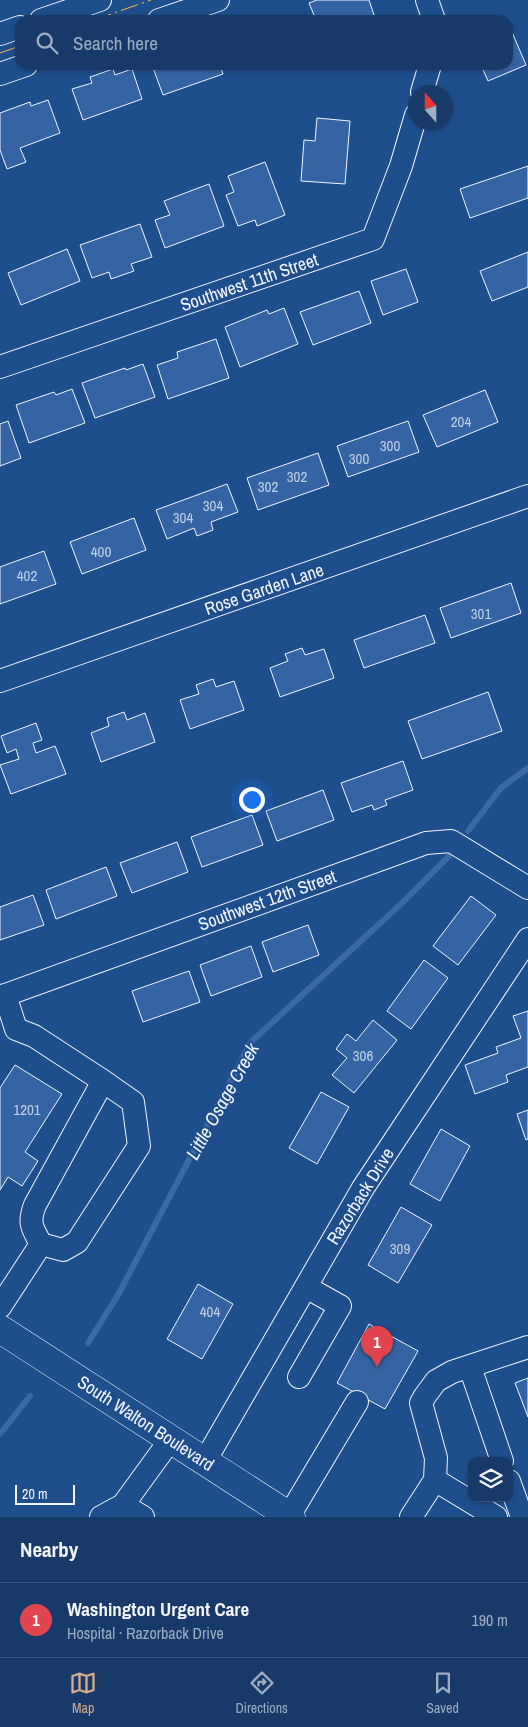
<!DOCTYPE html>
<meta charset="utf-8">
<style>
:root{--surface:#173a69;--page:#20416f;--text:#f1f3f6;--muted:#9eadc0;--line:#36547d;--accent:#d6ab8b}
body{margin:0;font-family:"Archivo Narrow",sans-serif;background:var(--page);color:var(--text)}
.controls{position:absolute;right:15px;bottom:15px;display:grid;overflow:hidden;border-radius:10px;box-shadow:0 1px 4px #0004}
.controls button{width:45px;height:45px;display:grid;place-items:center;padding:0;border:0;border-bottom:1px solid var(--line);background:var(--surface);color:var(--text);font:25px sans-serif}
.compass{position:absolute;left:408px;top:85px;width:45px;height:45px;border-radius:50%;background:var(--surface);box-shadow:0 1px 4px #0004;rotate:339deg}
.scale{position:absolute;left:15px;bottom:12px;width:60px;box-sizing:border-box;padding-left:5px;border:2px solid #f2f6ff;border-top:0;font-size:14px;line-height:18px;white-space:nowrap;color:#f2f6ff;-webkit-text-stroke:4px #1f4e8c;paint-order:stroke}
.you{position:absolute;left:251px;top:799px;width:18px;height:18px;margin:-12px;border:4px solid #fff;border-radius:50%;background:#1a73e8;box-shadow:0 0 0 8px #1a73e833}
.badge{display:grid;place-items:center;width:32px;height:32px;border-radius:50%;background:var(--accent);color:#fff;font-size:16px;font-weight:700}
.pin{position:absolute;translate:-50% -41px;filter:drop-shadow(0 1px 2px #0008)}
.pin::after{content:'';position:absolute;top:26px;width:18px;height:15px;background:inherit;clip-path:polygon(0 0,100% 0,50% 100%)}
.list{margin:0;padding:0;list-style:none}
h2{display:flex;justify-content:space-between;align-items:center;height:65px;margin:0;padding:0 20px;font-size:21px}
h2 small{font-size:16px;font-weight:400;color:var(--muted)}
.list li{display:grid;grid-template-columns:32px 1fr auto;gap:15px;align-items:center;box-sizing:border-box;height:75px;padding:0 20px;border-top:1px solid var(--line)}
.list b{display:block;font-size:19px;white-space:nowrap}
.list p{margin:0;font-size:16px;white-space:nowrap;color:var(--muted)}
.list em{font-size:16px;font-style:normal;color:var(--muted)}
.icon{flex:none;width:28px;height:28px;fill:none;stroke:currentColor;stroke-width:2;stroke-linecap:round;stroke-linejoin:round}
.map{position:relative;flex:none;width:528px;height:1517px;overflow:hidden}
.search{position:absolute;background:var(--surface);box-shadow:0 1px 4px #0004;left:15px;right:15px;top:15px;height:55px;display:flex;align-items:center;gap:12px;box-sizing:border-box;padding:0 18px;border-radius:15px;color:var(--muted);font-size:19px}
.sheet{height:140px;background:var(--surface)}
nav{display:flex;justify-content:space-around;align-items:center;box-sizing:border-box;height:70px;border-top:1px solid var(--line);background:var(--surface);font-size:14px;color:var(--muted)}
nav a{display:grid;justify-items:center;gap:2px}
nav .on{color:var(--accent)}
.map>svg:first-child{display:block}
</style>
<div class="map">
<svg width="528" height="1517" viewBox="0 0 528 1517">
<rect width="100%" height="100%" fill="#1f4e8c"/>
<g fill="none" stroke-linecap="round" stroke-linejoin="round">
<path stroke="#3b69a3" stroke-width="6" d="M 468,831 L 501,788 L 528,768
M 88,1343 L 118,1295 L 251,1042 L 401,904 L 450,855
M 0,1434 L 30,1396"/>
</g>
<path fill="#3563a3" stroke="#f2f6ff" d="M 317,0 L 369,0 L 374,15 L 360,20 L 316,20 L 309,3 Z
M 512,32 L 526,65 L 488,81 L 481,65 L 508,65 L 508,34 Z
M 152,65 L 220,65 L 223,74 L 163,95 Z
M 113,69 L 115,75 L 132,69 L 142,99 L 83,120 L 72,89 L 92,83 L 90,77 Z
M 48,100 L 60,133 L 20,148 L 26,162 L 7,169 L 0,150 L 0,113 L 30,102 L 31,106 Z
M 317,118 L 350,121 L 345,184 L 301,181 L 304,140 L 315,141 Z
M 265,162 L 285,215 L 257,226 L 255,220 L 238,226 L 226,195 L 234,192 L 228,176 Z
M 528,166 L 528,198 L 470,218 L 460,189 Z
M 209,184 L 224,226 L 165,248 L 155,220 L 170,215 L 164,201 Z
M 140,224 L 152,257 L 131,264 L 134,271 L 111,279 L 109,272 L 92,278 L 80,245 Z
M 67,249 L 80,281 L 21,305 L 8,273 Z
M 528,252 L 528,287 L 492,301 L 480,271 Z
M 406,269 L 418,302 L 383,315 L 371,281 Z
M 359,291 L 371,323 L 313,345 L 300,312 Z
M 284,308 L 298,344 L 240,367 L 225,327 L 267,310 L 269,314 Z
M 216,339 L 229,378 L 168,399 L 157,365 L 178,358 L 177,352 Z
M 143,364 L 155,397 L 95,418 L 82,383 L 125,368 L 126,370 Z
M 72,389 L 85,423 L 29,443 L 16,405 L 54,392 L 56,395 Z
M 485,390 L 498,422 L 437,447 L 423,415 Z
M 8,421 L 21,458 L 0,466 L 0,424 Z
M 408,421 L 419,452 L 348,477 L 337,446 Z
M 318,453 L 329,485 L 258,510 L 247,478 Z
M 227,484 L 238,512 L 211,522 L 213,530 L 197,536 L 194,528 L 167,539 L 156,510 Z
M 134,518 L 146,550 L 82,574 L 70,542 Z
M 44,551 L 56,584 L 0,604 L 0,567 Z
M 511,583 L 521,613 L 451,638 L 440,608 Z
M 425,615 L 435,643 L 364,668 L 354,640 Z
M 302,648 L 305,655 L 324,649 L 334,678 L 280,697 L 270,668 L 288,661 L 285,654 Z
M 213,679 L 216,687 L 234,681 L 244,710 L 190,729 L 180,700 L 199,694 L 196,685 Z
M 488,692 L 502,731 L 422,759 L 408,721 Z
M 124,712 L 127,720 L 145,713 L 155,742 L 101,762 L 91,733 L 109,726 L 107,718 Z
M 36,723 L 42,740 L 33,743 L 36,753 L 55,746 L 66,774 L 11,794 L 0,765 L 19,759 L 16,749 L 7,753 L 1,736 Z
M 403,761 L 413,790 L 385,800 L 387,805 L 374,810 L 372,805 L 352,812 L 341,783 Z
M 323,790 L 334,820 L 277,841 L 266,811 Z
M 252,815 L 263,845 L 202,867 L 191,837 Z
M 177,842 L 188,872 L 132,893 L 120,863 Z
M 106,867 L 117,896 L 56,919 L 46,890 Z
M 33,895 L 44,925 L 0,940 L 0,907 Z
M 471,896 L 496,915 L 458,965 L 433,946 Z
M 308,925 L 319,955 L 273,972 L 262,942 Z
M 251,946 L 262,977 L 211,996 L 200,965 Z
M 424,960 L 448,978 L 411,1029 L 387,1011 Z
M 189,971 L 200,1002 L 143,1022 L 132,991 Z
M 528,1011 L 528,1067 L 506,1075 L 508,1082 L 475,1094 L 465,1065 L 498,1053 L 496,1047 L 521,1038 L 513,1016 Z
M 373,1020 L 397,1040 L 354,1093 L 332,1075 L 347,1058 L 336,1049 L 347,1034 L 356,1041 Z
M 15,1065 L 62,1094 L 25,1152 L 38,1161 L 22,1186 L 8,1177 L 0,1190 L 0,1088 Z
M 321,1092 L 349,1107 L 317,1164 L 289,1148 Z
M 528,1110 L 528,1139 L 526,1140 L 517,1114 Z
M 441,1129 L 470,1146 L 440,1201 L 410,1184 Z
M 401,1207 L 432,1225 L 398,1283 L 368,1265 Z
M 198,1284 L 233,1304 L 202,1359 L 167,1339 Z
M 369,1324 L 418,1351 L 385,1409 L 337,1383 Z
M 528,1378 L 528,1417 L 515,1383 Z"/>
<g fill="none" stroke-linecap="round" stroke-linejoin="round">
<defs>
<path id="minor" d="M 427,0 L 434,20
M 41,20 L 100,0
M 159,20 L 218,0
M 0,34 L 20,27
M 0,74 L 26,65
M 422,92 L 430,65
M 0,367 L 373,239 L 401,166 L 416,115
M 0,681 L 528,496
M 0,997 L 426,843 L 451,841 L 528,888
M 41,1244 L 63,1250 L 77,1242 L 139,1146 L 133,1102 L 103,1081
M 0,1307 L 41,1244 C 32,1228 28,1223 35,1205 L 103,1081 L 34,1036 L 16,1029 L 5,995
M 470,1367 L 502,1461
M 299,1377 L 340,1306 L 306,1287
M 205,1461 L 363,1188 L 528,939
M 435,1480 L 496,1517
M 509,1481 L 522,1517
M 123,1505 L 143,1517
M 289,1516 L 357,1402
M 101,1517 L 123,1505 L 171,1439
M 411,1517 L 435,1480 L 436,1458 L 421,1403 L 425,1396 L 436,1381 L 452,1372 L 528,1347"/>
<path id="major" d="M 0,1329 L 291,1517"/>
</defs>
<use href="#minor" stroke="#f2f6ff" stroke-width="24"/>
<use href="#major" stroke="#f2f6ff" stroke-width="29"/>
<use href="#minor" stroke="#1f4e8c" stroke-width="22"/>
<use href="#major" stroke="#1f4e8c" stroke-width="28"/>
<path stroke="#ffb74d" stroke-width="1" stroke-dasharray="18 4 2.5 4" stroke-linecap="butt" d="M 94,20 L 151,0
M 0,53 L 20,46"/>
</g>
<g text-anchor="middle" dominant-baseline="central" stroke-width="4" stroke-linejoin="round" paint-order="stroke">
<g font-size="15" fill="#c3d1e8">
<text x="461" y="421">204</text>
<text x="390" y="445">300</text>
<text x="359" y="458">300</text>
<text x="297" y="476">302</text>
<text x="268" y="486">302</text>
<text x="213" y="505">304</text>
<text x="183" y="517">304</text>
<text x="101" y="551">400</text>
<text x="27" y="575">402</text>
<text x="481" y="613">301</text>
<text x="363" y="1055">306</text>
<text x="27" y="1109">1201</text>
<text x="400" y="1248">309</text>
<text x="210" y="1311">404</text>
</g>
<g font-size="18" fill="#f2f6ff" stroke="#1f4e8c">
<text transform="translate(249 282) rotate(-19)">Southwest 11th Street</text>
<text transform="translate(264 589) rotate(-19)">Rose Garden Lane</text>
<text transform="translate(267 900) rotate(-20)">Southwest 12th Street</text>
<text transform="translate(360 1196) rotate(-58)">Razorback Drive</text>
<text transform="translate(146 1423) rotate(33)">South Walton Boulevard</text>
</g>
<g font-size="19" font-style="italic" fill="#f2f6ff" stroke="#1f4e8c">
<text transform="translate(222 1101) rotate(-61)">Little Osage Creek</text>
</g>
</g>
</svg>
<div class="controls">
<button><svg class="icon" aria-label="layers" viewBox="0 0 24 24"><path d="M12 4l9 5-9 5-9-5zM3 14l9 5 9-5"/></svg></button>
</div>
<svg class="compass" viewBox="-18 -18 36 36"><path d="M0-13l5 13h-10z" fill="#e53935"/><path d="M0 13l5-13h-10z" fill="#9eadc0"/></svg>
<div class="scale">20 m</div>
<div class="you"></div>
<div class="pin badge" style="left:377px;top:1367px;background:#e0444e">1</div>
<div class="search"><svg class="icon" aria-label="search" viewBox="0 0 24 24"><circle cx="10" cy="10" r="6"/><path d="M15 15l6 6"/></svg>Search here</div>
</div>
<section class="sheet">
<h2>Nearby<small></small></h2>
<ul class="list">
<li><span class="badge" style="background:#e0444e">1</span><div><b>Washington Urgent Care</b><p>Hospital · Razorback Drive</p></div><em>190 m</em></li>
</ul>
</section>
<nav>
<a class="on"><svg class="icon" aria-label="map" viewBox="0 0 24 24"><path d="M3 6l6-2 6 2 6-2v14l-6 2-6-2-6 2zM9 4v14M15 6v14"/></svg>Map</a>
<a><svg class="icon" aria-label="directions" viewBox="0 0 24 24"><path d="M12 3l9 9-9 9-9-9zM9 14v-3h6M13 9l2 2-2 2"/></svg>Directions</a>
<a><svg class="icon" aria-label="saved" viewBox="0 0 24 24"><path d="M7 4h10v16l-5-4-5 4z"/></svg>Saved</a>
</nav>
